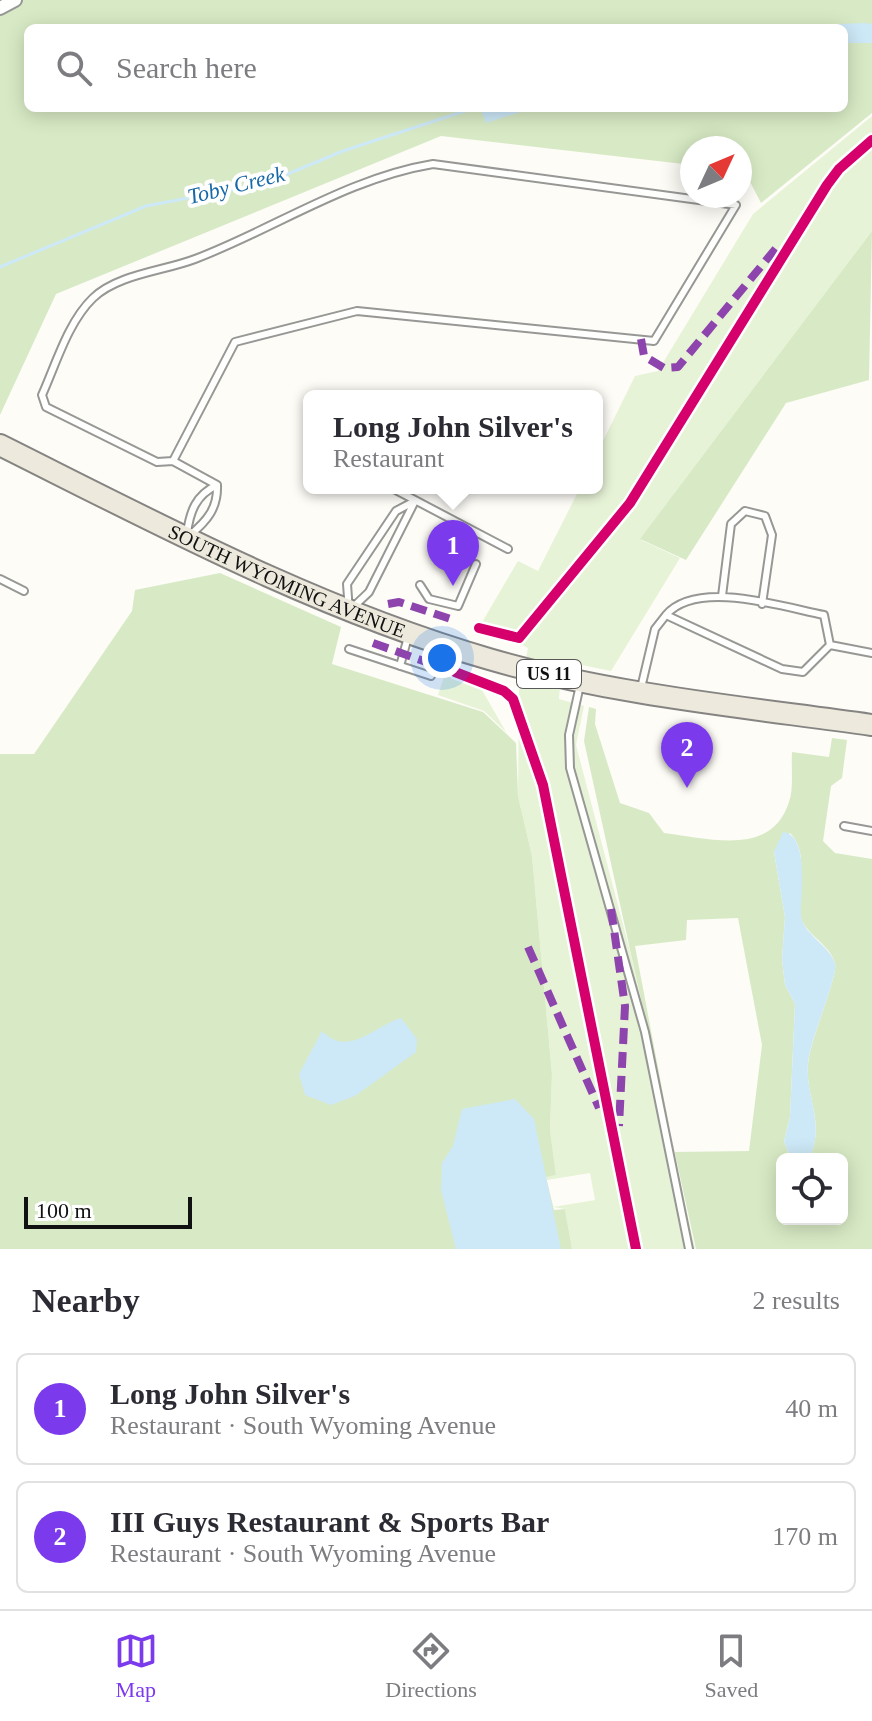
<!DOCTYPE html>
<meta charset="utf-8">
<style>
:root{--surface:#fff;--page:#f7f7f7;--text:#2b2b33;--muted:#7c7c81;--line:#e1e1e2;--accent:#7c3aed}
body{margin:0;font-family:"Times New Roman",serif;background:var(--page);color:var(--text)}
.controls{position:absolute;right:24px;bottom:24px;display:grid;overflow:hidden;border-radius:12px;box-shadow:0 4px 20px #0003}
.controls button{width:72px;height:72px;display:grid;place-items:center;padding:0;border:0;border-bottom:2px solid var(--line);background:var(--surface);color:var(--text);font:40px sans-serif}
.compass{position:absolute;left:680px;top:136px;width:72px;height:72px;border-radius:50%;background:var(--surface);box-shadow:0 4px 20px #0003;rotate:46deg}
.scale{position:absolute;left:24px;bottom:20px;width:168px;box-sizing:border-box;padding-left:8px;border:4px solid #111;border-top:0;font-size:22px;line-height:28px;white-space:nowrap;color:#111;-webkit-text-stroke:6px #fff;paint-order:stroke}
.you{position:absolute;left:442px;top:658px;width:28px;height:28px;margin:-20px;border:6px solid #fff;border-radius:50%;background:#1a73e8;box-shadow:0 0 0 12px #1a73e833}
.badge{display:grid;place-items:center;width:52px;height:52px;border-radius:50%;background:var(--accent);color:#fff;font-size:26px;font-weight:700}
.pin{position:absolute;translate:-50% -66px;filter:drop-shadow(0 2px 4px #0008)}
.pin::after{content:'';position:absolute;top:42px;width:28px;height:24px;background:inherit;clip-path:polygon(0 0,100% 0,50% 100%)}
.popup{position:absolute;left:303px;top:390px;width:300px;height:104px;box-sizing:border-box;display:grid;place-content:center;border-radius:12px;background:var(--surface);filter:drop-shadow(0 2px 6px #0005);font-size:26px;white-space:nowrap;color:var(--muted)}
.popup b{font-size:30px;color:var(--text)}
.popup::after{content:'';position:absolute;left:50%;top:100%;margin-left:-16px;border:16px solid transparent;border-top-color:var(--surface)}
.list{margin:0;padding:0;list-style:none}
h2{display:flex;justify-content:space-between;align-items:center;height:104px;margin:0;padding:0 32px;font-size:34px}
h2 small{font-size:26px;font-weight:400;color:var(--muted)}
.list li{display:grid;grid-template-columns:52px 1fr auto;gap:24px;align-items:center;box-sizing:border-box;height:112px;margin:0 16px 16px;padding:0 16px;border:2px solid var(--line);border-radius:12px}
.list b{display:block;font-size:30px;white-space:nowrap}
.list p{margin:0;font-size:26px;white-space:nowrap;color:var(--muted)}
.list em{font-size:26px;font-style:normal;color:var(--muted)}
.icon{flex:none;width:44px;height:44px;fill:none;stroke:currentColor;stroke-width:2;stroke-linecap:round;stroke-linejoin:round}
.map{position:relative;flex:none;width:872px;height:1249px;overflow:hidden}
.search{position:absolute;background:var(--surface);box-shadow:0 4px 20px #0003;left:24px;right:24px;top:24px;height:88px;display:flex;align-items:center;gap:20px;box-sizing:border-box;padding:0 28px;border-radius:12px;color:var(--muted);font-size:30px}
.sheet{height:360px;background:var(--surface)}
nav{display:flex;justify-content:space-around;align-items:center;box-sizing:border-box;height:112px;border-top:2px solid var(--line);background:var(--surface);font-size:22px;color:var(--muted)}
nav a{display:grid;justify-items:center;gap:4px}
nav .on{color:var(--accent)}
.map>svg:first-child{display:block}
</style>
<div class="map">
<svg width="872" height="1249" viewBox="0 0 872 1249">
<rect width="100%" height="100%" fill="#fdfcf7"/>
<path fill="#e7f3d7" d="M 872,116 L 872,231 L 641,540 L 680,558 L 611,671 L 562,661 L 559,699 L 584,706 L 576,745 L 631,955 L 695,1249 L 572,1249 L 565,1209 L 553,1207 L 595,1200 L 590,1173 L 547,1180 L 546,1176 L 556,1175 L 550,1130 L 552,1074 L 532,856 L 518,796 L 519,691 L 528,648 L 481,624 L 518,561 L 538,571 L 580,488 L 597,488 L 597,453 L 635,376 L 658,371 L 753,214 Z
M 446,671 L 478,683 L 506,732 L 484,711 L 438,695 Z"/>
<path fill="#d8eac5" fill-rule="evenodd" d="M 0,0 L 872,0 L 872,113 L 761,203 L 745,172 L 740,171 L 740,148 L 692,148 L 692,165 L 441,136 L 56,294 L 0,415 ZM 28,28 L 844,28 L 844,108 L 28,108 Z
M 872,231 L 869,380 L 786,403 L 686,560 L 640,539 Z
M 220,573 L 341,627 L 332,664 L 483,712 L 516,743 L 518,796 L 532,856 L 552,1074 L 550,1130 L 556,1175 L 546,1177 L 554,1210 L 565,1209 L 572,1249 L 0,1249 L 0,754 L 34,754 L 132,611 L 135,590 Z
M 589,707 L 596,709 L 595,724 L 620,803 L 649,813 L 664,833 C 709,838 771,858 789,802 C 794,788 791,767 792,752 L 829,757 L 832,738 L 847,740 L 842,778 L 831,786 L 823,841 L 835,853 L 872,859 L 872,1249 L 696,1249 L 584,741 ZM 790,833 C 814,858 790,895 802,921 C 809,936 832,947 835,964 C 838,977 810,1039 808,1064 C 805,1097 826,1123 809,1159 L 842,1159 L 842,1219 L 782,1219 L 782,1159 L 797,1159 L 788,1152 L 784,1141 L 790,1117 L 795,1004 L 785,985 L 782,959 L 785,917 L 774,852 ZM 738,918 L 762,1045 L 749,1151 L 674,1152 L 635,946 L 686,940 L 687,920 Z"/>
<path fill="#cde8f7" d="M 865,23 L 872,24 L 872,43 L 844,43 L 844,28 L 731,28 Z
M 480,108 L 533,108 L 486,123 Z
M 783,832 C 810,835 800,895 801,915 C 802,934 831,946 835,964 C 838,977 810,1039 808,1063 C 805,1097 826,1124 809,1159 L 797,1159 L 788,1152 L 784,1141 L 790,1117 L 795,1004 L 785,985 L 782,959 L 785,917 L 774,852 Z
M 401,1018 L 417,1039 L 416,1052 L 355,1096 L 331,1105 L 305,1095 L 299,1074 L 322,1031 C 348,1058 373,1027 401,1018 Z
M 515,1099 L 534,1119 L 561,1249 L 456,1249 L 441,1190 L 442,1163 L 453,1146 L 462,1109 Z"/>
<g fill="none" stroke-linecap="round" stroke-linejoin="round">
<path stroke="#cde8f7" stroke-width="3" d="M 0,267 L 146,206 L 266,183 L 343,151 L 474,108"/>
<defs>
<path id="lane" d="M 173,461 L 235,342 L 357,311 L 654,341 L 736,205 L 433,164 C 348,178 274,229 195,259 C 164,271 118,274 93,298 C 68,322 56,364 42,395 L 46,407 L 157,462 L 173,461 L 217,485
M 392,488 L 508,549
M 415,501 L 369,592 L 349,611 L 347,584 L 396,511 Z
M 187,533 C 190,511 196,495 217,485
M 190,535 C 207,521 218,508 217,485
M 0,579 L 24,591
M 420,585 L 429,599 L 458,606 L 476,564
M 722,596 L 731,524 L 745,511 L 765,516 L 772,535 L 762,604
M 666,615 C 697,579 783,607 824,615 L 830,645
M 349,649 L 431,676
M 400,666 L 408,637
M 580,685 L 569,735 L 570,768 L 645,1032 L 689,1249
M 641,688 L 655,629 L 666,615 L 782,669 L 803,672 L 830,645 L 872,653
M 844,826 L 872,831"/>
<path id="street" d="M 0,8 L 15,0"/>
<g id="primary">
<path id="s1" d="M 0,445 C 160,525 317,609 489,659 C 613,695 744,707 872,725"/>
</g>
</defs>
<use href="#lane" stroke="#979795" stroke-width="10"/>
<use href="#street" stroke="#979795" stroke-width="16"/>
<use href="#primary" stroke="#858482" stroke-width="24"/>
<use href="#lane" stroke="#fffffe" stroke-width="6"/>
<use href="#street" stroke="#fffffe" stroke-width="12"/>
<use href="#primary" stroke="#ede9dc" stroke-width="20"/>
<path stroke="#8e44ad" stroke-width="8" stroke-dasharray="16 8" stroke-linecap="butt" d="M 641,339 L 644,356 L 664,368 L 678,367 L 777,247
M 388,604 L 399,602 L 454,620
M 373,643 L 460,674
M 611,909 L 625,1006 L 619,1126
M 528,947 L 599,1108"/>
<defs>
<path id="cycleway" d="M 479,628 L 519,638 L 630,503 L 827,185 L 839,169 L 872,140
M 455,672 L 504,691 L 513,699 L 543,785 L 636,1249"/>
</defs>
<use href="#cycleway" stroke="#fff" stroke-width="15"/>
<use href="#cycleway" stroke="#d6006c" stroke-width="10"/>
</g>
<g text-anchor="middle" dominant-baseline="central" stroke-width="8" stroke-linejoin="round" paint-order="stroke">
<rect fill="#fff" stroke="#585858" stroke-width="2" x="517" y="660" width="64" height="28" rx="6"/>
<g font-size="18" font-weight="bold" fill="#111">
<text x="549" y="674">US 11</text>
</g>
<g font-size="20" fill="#111" stroke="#fff">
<text stroke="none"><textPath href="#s1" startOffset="318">SOUTH WYOMING AVENUE</textPath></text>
</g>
<g font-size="22" font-style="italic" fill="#1768a6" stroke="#fff">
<text transform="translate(236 185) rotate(-14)">Toby Creek</text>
</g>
</g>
</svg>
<div class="controls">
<button><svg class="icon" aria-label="locate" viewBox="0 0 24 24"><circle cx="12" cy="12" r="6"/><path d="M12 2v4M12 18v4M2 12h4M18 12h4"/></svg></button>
</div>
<svg class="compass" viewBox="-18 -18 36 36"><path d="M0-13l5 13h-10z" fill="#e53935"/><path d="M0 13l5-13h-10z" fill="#7c7c81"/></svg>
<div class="scale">100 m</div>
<div class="you"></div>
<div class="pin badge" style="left:453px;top:586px">1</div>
<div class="popup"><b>Long John Silver's</b>Restaurant</div>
<div class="pin badge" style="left:687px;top:788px">2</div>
<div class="search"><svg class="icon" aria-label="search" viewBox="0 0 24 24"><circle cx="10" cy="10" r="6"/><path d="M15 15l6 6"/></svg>Search here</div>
</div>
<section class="sheet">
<h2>Nearby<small>2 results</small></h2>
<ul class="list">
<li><span class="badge">1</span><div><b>Long John Silver's</b><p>Restaurant · South Wyoming Avenue</p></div><em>40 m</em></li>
<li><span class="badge">2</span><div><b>III Guys Restaurant &amp; Sports Bar</b><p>Restaurant · South Wyoming Avenue</p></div><em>170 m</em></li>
</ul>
</section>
<nav>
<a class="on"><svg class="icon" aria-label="map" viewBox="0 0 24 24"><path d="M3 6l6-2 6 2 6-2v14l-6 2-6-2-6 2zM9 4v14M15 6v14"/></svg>Map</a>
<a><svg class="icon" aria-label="directions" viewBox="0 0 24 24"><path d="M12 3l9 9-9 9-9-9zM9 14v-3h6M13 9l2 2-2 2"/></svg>Directions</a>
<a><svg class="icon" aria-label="saved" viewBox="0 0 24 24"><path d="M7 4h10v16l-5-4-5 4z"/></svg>Saved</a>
</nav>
